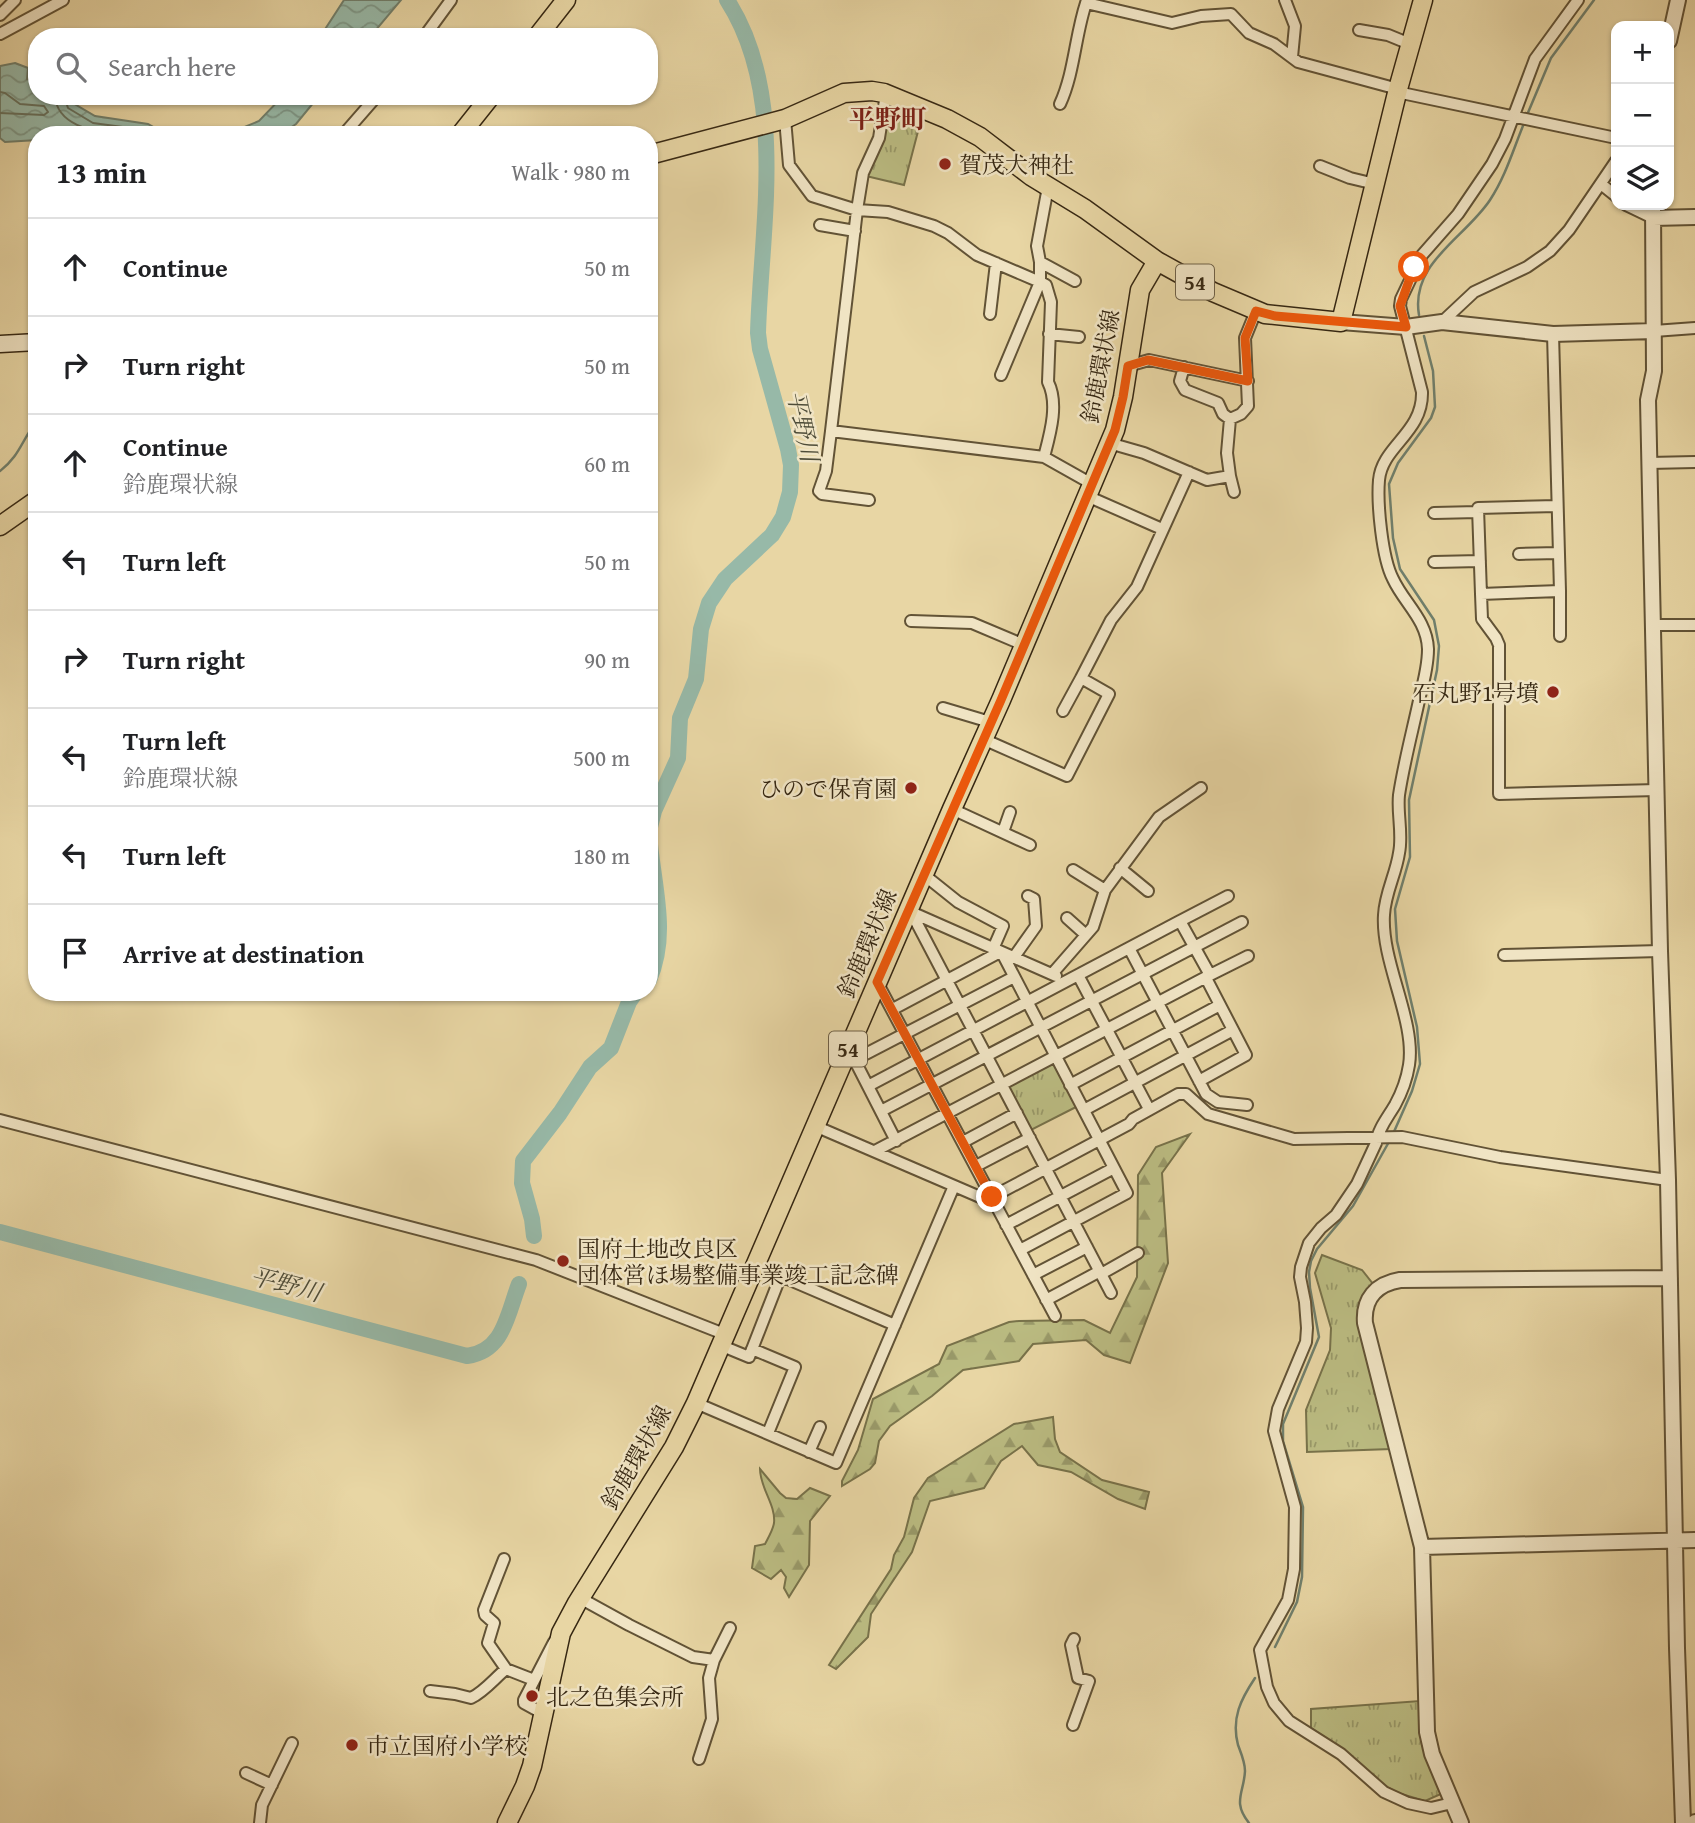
<!DOCTYPE html>
<meta charset="utf-8">
<style>
:root{--surface:#fff;--page:#f2f2f2;--text:#202124;--muted:#757577;--line:#e0e0e0}
body{margin:0;font-family:"Gentium Book Plus","Noto Serif JP",serif;background:var(--page);color:var(--text)}
.controls{position:absolute;right:21px;top:21px;display:grid;overflow:hidden;border-radius:14px;box-shadow:0 2px 5px #0004}
.controls button{width:63px;height:63px;display:grid;place-items:center;padding:0;border:0;border-bottom:2px solid var(--line);background:var(--surface);color:var(--text);font:35px sans-serif}
.stop{position:absolute;width:21px;height:21px;margin:-16px;border:5px solid #ea580c;border-radius:50%;background:#fff}
.stop.end{background:#ea580c;border-color:#fff;box-shadow:0 2px 7px #0008}
.list{margin:0;padding:0;list-style:none}
h2{display:flex;justify-content:space-between;align-items:center;height:91px;margin:0;padding:0 28px;font-size:30px}
h2 small{font-size:23px;font-weight:400;color:var(--muted)}
.list li{display:grid;grid-template-columns:46px 1fr auto;gap:21px;align-items:center;box-sizing:border-box;height:98px;padding:0 28px;border-top:2px solid var(--line)}
.list b{display:block;font-size:26px;white-space:nowrap}
.list p{margin:0;font-size:23px;white-space:nowrap;color:var(--muted)}
.list em{font-size:23px;font-style:normal;color:var(--muted)}
.icon{flex:none;width:38px;height:38px;fill:none;stroke:currentColor;stroke-width:2;stroke-linecap:round;stroke-linejoin:round}
.map{position:relative;flex:none;width:1695px;height:1823px;overflow:hidden}
.search{position:absolute;background:var(--surface);box-shadow:0 2px 5px #0004;left:28px;top:28px;width:630px;height:77px;display:flex;align-items:center;gap:18px;box-sizing:border-box;padding:0 24px;border-radius:28px;color:var(--muted);font-size:26px}
.panel{position:absolute;background:var(--surface);box-shadow:0 2px 5px #0004;left:28px;top:126px;width:630px;height:875px;border-radius:28px}
.map>svg:first-child{display:block}
</style>
<div class="map">
<svg width="1695" height="1823" viewBox="0 0 1695 1823">
<defs>
<pattern id="forest-firs" width="22" height="20" patternUnits="userSpaceOnUse" patternTransform="scale(1.75)"><rect width="22" height="20" fill="#bbbc82"/><path d="M5 1l3.5 6h-7zM16 11l3.5 6h-7z" fill="#999969"/></pattern>
<pattern id="park-tufts" width="24" height="20" patternUnits="userSpaceOnUse" patternTransform="scale(1.75)"><rect width="24" height="20" fill="#bbbc82"/><path d="M3 7l-1-3M5 7V3M7 7l1-3M15 17l-1-3M17 17v-4M19 17l1-3" fill="none" stroke="#999969"/></pattern>
<pattern id="water-waves" width="16" height="10" patternUnits="userSpaceOnUse" patternTransform="scale(1.75)"><rect width="16" height="10" fill="#97b9a8"/><path d="M0 5q4-4 8 0t8 0" fill="none" stroke="#7c9687"/></pattern>
</defs>
<rect width="100%" height="100%" fill="#e8d6a4"/>
<filter id="stains"><feTurbulence type="fractalNoise" baseFrequency=".00286" numOctaves="4"/><feColorMatrix values="0 0 0 0 .2 0 0 0 0 .09 0 0 0 0 .02 0 0 0 .5 -.17"/></filter>
<radialGradient id="worn" r=".72"><stop offset=".6" stop-color="#630" stop-opacity="0"/><stop offset="1" stop-color="#630" stop-opacity=".3"/></radialGradient>
<path fill="url(#forest-firs)" stroke="#78724a" stroke-width="2" d="M 1190,1134 L 1162,1173 L 1168,1263 L 1130,1363 L 1104,1355 L 1086,1340 L 1033,1344 L 1019,1361 L 963,1370 L 932,1396 L 890,1426 L 879,1441 L 875,1463 L 870,1469 L 842,1486 L 842,1481 L 858,1450 L 873,1399 L 939,1364 L 947,1346 L 1009,1322 L 1019,1321 L 1084,1320 L 1110,1333 L 1137,1277 L 1138,1175 L 1156,1147 Z
M 1053,1417 L 1055,1439 L 1060,1452 L 1102,1480 L 1149,1492 L 1145,1509 L 1118,1499 L 1071,1472 L 1038,1465 L 1022,1446 L 1001,1461 L 984,1488 L 930,1501 L 912,1552 L 871,1614 L 868,1637 L 836,1669 L 829,1665 L 891,1569 L 894,1555 L 904,1537 L 914,1498 L 928,1478 L 1014,1424 Z
M 760,1469 L 780,1493 L 786,1498 L 797,1499 L 810,1488 L 830,1496 L 810,1521 L 809,1565 L 789,1597 L 784,1588 L 786,1577 L 781,1570 L 771,1579 L 752,1568 L 755,1546 L 765,1544 C 768,1538 773,1530 774,1523 C 776,1505 760,1488 760,1469 Z"/>
<path fill="url(#park-tufts)" stroke="#78724a" stroke-width="2" d="M 887,98 L 923,112 L 904,185 L 866,176 Z
M 1054,1063 L 1078,1106 L 1031,1130 L 1009,1090 L 1010,1085 Z
M 1322,1255 L 1362,1270 L 1373,1284 L 1365,1292 L 1359,1310 L 1391,1449 L 1307,1452 L 1306,1410 L 1330,1350 L 1331,1328 L 1315,1273 Z
M 1420,1701 L 1426,1757 L 1441,1794 L 1425,1801 L 1398,1793 L 1384,1785 L 1335,1744 L 1311,1728 L 1311,1709 Z"/>
<path fill="url(#water-waves)" stroke="#707f6c" stroke-width="2" d="M 344,0 L 401,0 L 370,37 L 320,37 Z
M 15,63 L 28,68 L 27,79 L 37,80 L 37,96 L 70,96 L 73,103 L 95,116 L 148,124 L 157,129 L 200,135 L 37,135 L 37,140 L 5,142 L 0,138 L 0,66 Z
M 283,96 L 319,96 L 296,124 L 280,135 L 225,135 L 259,121 Z"/>
<g fill="none" stroke-linecap="round" stroke-linejoin="round">
<path stroke="#66705d" stroke-width="2" d="M 0,92 L 5,93 L 20,104 L 44,106 L 48,112 L 44,115 L 0,113
M 55,96 C 57,125 92,131 115,135
M 64,96 L 68,108 L 93,123 L 145,130 L 152,135"/>
<path stroke="#707f6c" stroke-width="2.5" d="M 1527,115 L 1551,58 L 1594,0
M 1419,315 C 1410,263 1465,238 1490,200 C 1506,176 1514,147 1525,121
M 0,471 C 20,456 22,439 37,421
M 1393,1134 L 1412,1091 L 1420,1064 L 1417,1027 L 1397,941 L 1395,909 L 1410,857 L 1409,800 L 1437,670 L 1439,646 L 1434,620 L 1400,569 L 1393,538 L 1389,484 L 1398,463 L 1431,418 L 1435,407 L 1433,371 L 1424,336
M 1275,1647 L 1297,1602 L 1302,1577 L 1303,1507 L 1283,1441 L 1283,1424 L 1319,1337 L 1310,1288 L 1309,1272 L 1311,1261 L 1317,1249 L 1353,1206 L 1390,1140
M 1249,1823 C 1232,1802 1244,1793 1245,1771 C 1245,1762 1241,1753 1238,1745 C 1231,1718 1241,1699 1255,1678"/>
<path stroke="#97b9a8" stroke-width="16" d="M 649,831 L 654,811 L 678,758 L 680,718 L 696,679 L 701,629 L 709,603 L 725,579 L 772,535 L 783,517 L 790,492 L 791,465 L 788,449 L 760,349 L 758,333 C 761,227 788,94 727,0
M 649,833 C 652,882 670,932 649,980
M 0,1232 L 467,1356 C 504,1351 507,1315 519,1284
M 534,1236 L 532,1219 L 522,1183 L 523,1161 L 560,1113 L 590,1067 L 611,1048 L 629,1002 L 636,992"/>
<defs>
<path id="minor" d="M 1285,0 L 1295,26 L 1292,57
M 1086,3 L 1172,23 L 1201,16 L 1231,14 L 1249,33 L 1274,44 L 1298,62 L 1398,89
M 0,15 L 15,0
M 1359,30 L 1388,35 L 1410,44
M 0,34 L 63,0
M 424,37 L 451,0
M 1397,92 L 1616,138
M 886,94 L 879,138 L 863,173 L 857,210 L 831,431 L 1044,457 L 1092,484
M 1060,104 C 1075,71 1075,34 1087,0
M 785,119 L 789,165 L 812,196 L 857,210 L 888,212 L 934,226 L 948,233 L 977,255 L 1040,282 L 1001,375
M 343,135 L 377,96
M 1320,166 L 1350,178 L 1375,184
M 1601,184 L 1616,196
M 1626,205 L 1653,218
M 820,225 L 855,231
M 1040,262 L 1075,281
M 990,314 L 996,263
M 1442,322 L 1474,292 L 1527,267 L 1550,251 L 1569,230 L 1616,161
M 1654,331 L 1695,328
M 1049,334 L 1079,337
M 1553,334 L 1560,591 L 1481,594 L 1482,619 L 1496,638 L 1499,645 L 1499,794 L 1657,790
M 1128,366 L 1149,360 L 1248,381
M 1184,367 L 1180,381 L 1185,390 L 1218,403 L 1223,414 L 1230,419
M 831,431 L 826,471 L 819,491 L 822,494 L 869,500
M 1109,443 L 1144,453 L 1207,480 L 1230,476 L 1227,453 L 1230,419 L 1241,414 L 1248,406 L 1245,338 L 1256,311
M 1044,457 C 1050,434 1059,404 1048,382 L 1051,302 L 1046,285 L 1040,282 L 1040,262 L 1037,246 L 1048,187
M 1649,463 L 1695,462
M 1230,476 L 1234,492
M 1087,496 L 1162,529
M 1434,513 L 1478,512
M 1519,554 L 1558,553
M 1434,562 L 1480,561
M 1560,591 L 1560,636
M 1481,594 L 1478,508 L 1557,506
M 911,621 L 972,623 L 1024,645
M 1652,625 L 1695,625
M 943,708 L 990,722
M 1063,711 L 1081,678
M 983,739 L 1067,776 L 1109,694 L 1081,678 L 1111,620 L 1137,587 L 1189,472
M 952,809 L 1030,845
M 1003,832 L 1010,812
M 1120,868 L 1148,891
M 1073,870 L 1105,890
M 923,874 L 958,902 L 1003,926 L 993,949
M 911,912 L 1111,1293
M 911,912 L 1056,976
M 1067,918 L 1086,935
M 1180,921 L 1228,896
M 1129,948 L 1206,1094 L 1218,1102 L 1247,1105
M 1002,953 L 1127,1193 L 1020,1250
M 1504,955 L 1660,951
M 1014,957 L 1036,926 L 1034,899 L 1028,896
M 1052,974 L 1093,927 L 1105,890 L 1159,817 L 1201,788
M 1078,975 L 1149,1109
M 1210,975 L 1248,956
M 877,982 L 1055,1316
M 893,1009 L 1000,952
M 852,1055 L 896,1141
M 854,1060 L 1014,977
M 1199,1081 L 1246,1055 L 1206,978
M 1070,1085 L 1220,1005
M 868,1086 L 1180,921 L 1210,975 L 875,1151
M 1084,1110 L 1233,1030
M 881,1111 L 1242,922
M 0,1120 L 536,1260 L 724,1334
M 815,1126 L 980,1197 L 992,1197 L 1129,1124 L 1133,1119 L 1178,1094 L 1186,1094 L 1208,1114 L 1294,1139 L 1402,1137 L 1500,1157 L 1668,1180
M 963,1142 L 1017,1113
M 976,1166 L 1030,1138
M 1006,1225 L 1114,1168
M 755,1265 L 895,1325
M 1101,1274 L 1138,1253
M 1033,1275 L 1087,1247
M 1046,1300 L 1100,1271
M 720,1345 L 749,1357 L 781,1275
M 752,1349 L 795,1367 L 768,1433
M 696,1403 L 836,1463 L 954,1186
M 809,1452 L 820,1427
M 504,1559 L 484,1610 L 485,1615 L 494,1623 L 488,1643 L 506,1669
M 580,1598 L 629,1625 L 693,1657 L 714,1660 L 709,1678 L 712,1719 L 699,1759
M 714,1660 L 730,1628
M 430,1691 L 455,1694 L 471,1698 C 484,1692 495,1678 506,1669 L 534,1680
M 544,1714 L 524,1703 L 524,1700 L 554,1642
M 1073,1725 L 1089,1681 L 1078,1678 L 1071,1645 L 1074,1639
M 246,1773 L 272,1785
M 1452,1803 L 1431,1808 L 1408,1803 L 1384,1792 L 1341,1754 L 1289,1721 L 1274,1703 L 1267,1687 L 1260,1650 L 1288,1600 L 1294,1569 L 1295,1507 L 1274,1431 L 1278,1409 L 1306,1342 L 1307,1328 L 1305,1302 L 1300,1277 L 1301,1267 L 1309,1243 L 1321,1228 L 1336,1215 L 1357,1184 L 1376,1143 C 1378,1129 1388,1117 1395,1105 C 1401,1094 1407,1078 1409,1065 C 1416,1021 1381,962 1384,915 C 1385,893 1396,874 1399,853 C 1403,834 1397,814 1399,795 C 1404,762 1413,729 1420,696 C 1424,681 1428,665 1428,649 C 1427,620 1404,603 1393,579 C 1382,558 1377,504 1379,480 C 1382,446 1423,433 1422,392 L 1400,306 L 1401,299 L 1422,255 L 1458,214 L 1492,164 L 1505,139 L 1535,59 L 1578,0
M 260,1823 L 262,1805 L 292,1743"/>
<path id="tertiary" d="M 1669,41 L 1678,0
M 1653,205 L 1654,371 L 1648,400 L 1660,951 L 1668,1180 L 1677,1648 L 1683,1823
M 1653,218 L 1695,217
M 1341,322 L 1406,327 L 1442,322 L 1553,334 L 1654,331
M 1422,1547 L 1695,1540
M 1461,1823 L 1432,1754 L 1427,1732 L 1422,1547 L 1365,1323 C 1363,1299 1376,1284 1400,1280 L 1670,1278
M 1694,1823 L 1695,1822"/>
<path id="secondary" d="M 0,344 L 37,342"/>
<path id="primary" d="M 537,37 L 566,0
M 460,135 L 491,96
M 649,155 L 785,119 L 844,93 L 872,91 L 884,93 L 947,119 L 980,137 L 1031,176 L 1085,209 L 1157,261 L 1213,292 L 1265,314 L 1341,322 L 1398,89 L 1423,0
M 0,526 L 37,500
M 507,1823 L 525,1786 L 532,1766 L 561,1633 L 577,1603 L 674,1447 L 696,1403 L 952,809 L 1001,700 L 1115,430 L 1123,397 L 1140,290 L 1157,261"/>
</defs>
<use href="#minor" stroke="#625336" stroke-width="14"/>
<use href="#tertiary" stroke="#625336" stroke-width="18"/>
<use href="#secondary" stroke="#362712" stroke-width="19"/>
<use href="#primary" stroke="#362712" stroke-width="21"/>
<use href="#minor" stroke="#f0e4c4" stroke-width="10"/>
<use href="#tertiary" stroke="#f0e4c4" stroke-width="14"/>
<use href="#secondary" stroke="#f0e4c4" stroke-width="16"/>
<use href="#primary" stroke="#e8d6a4" stroke-width="18"/>
</g>
<g fill="none" stroke-linecap="round" stroke-linejoin="round">
<path stroke="#ea580c" stroke-width="9" d="M 992,1197 L 877,982 L 1001,700 L 1115,430 L 1123,397 L 1128,366 L 1148,360 L 1248,381 L 1245,338 L 1256,311 L 1275,316 L 1406,327 L 1400,306 L 1414,267"/>
</g>
<g fill="#8f2418" stroke="#f0e4c4" stroke-width="2.5">
<circle cx="945" cy="164" r="7"/>
<circle cx="1553" cy="692" r="7"/>
<circle cx="911" cy="788" r="7"/>
<circle cx="563" cy="1261" r="7"/>
<circle cx="532" cy="1696" r="7"/>
<circle cx="352" cy="1745" r="7"/>
</g>
<g text-anchor="middle" dominant-baseline="central" stroke-width="5" stroke-linejoin="round" paint-order="stroke">
<g fill="#f0e4c4" stroke="#6e6047" stroke-width="2">
<rect x="1176" y="264.5" width="38" height="35" rx="5"/>
<rect x="829" y="1031.5" width="38" height="35" rx="5"/>
</g>
<g font-size="21" font-weight="bold" fill="#362712">
<text x="1195" y="282">54</text>
<text x="848" y="1049">54</text>
</g>
<g font-size="23" fill="#362712" stroke="#f0e4c4" text-anchor="start">
<text x="959" y="164">賀茂大神社</text>
<text x="1539" y="692" text-anchor="end">石丸野1号墳</text>
<text x="897" y="788" text-anchor="end">ひので保育園</text>
<text x="577" y="1248">国府土地改良区<tspan x="577" dy="26">団体営ほ場整備事業竣工記念碑</tspan></text>
<text x="546" y="1696">北之色集会所</text>
<text x="366" y="1745">市立国府小学校</text>
</g>
<g font-size="23" fill="#362712" stroke="#f0e4c4">
<text transform="translate(1100 366) rotate(-79)">鈴鹿環状線</text>
<text transform="translate(867 943) rotate(-67)">鈴鹿環状線</text>
<text transform="translate(636 1457) rotate(-60)">鈴鹿環状線</text>
</g>
<g font-size="24" font-style="italic" fill="#4e4c38" stroke="#f0e4c4">
<text transform="translate(803 426) rotate(78)">平野川</text>
<text transform="translate(286 1284) rotate(15)">平野川</text>
</g>
<g font-size="26" font-weight="bold" fill="#7a1f14" stroke="#f0e4c4">
<text x="888" y="118">平野町</text>
</g>
</g>
<rect width="100%" height="100%" filter="url(#stains)"/>
<rect width="100%" height="100%" fill="url(#worn)"/>
</svg>
<div class="controls">
<button>+</button>
<button>−</button>
<button><svg class="icon" aria-label="layers" viewBox="0 0 24 24"><path d="M12 4l9 5-9 5-9-5zM3 14l9 5 9-5"/></svg></button>
</div>
<div class="stop" style="left:1414px;top:267px"></div>
<div class="stop end" style="left:992px;top:1197px"></div>
<div class="search"><svg class="icon" aria-label="search" viewBox="0 0 24 24"><circle cx="10" cy="10" r="6"/><path d="M15 15l6 6"/></svg>Search here</div>
<section class="panel">
<h2>13 min<small>Walk · 980 m</small></h2>
<ul class="list">
<li><svg class="icon" aria-label="ahead" viewBox="0 0 24 24"><path d="M12 20V5M6 11l6-6 6 6"/></svg><div><b>Continue</b></div><em>50 m</em></li>
<li><svg class="icon" aria-label="right" viewBox="0 0 24 24"><path d="M7 20v-9h11M14 6l5 5-5 5"/></svg><div><b>Turn right</b></div><em>50 m</em></li>
<li><svg class="icon" aria-label="ahead" viewBox="0 0 24 24"><path d="M12 20V5M6 11l6-6 6 6"/></svg><div><b>Continue</b><p>鈴鹿環状線</p></div><em>60 m</em></li>
<li><svg class="icon" aria-label="left" viewBox="0 0 24 24"><path d="M17 20v-9H6M10 6l-5 5 5 5"/></svg><div><b>Turn left</b></div><em>50 m</em></li>
<li><svg class="icon" aria-label="right" viewBox="0 0 24 24"><path d="M7 20v-9h11M14 6l5 5-5 5"/></svg><div><b>Turn right</b></div><em>90 m</em></li>
<li><svg class="icon" aria-label="left" viewBox="0 0 24 24"><path d="M17 20v-9H6M10 6l-5 5 5 5"/></svg><div><b>Turn left</b><p>鈴鹿環状線</p></div><em>500 m</em></li>
<li><svg class="icon" aria-label="left" viewBox="0 0 24 24"><path d="M17 20v-9H6M10 6l-5 5 5 5"/></svg><div><b>Turn left</b></div><em>180 m</em></li>
<li><svg class="icon" aria-label="arrive" viewBox="0 0 24 24"><path d="M6 21V4h12l-3 4 3 4H6"/></svg><div><b>Arrive at destination</b></div></li>
</ul>
</section>
</div>
